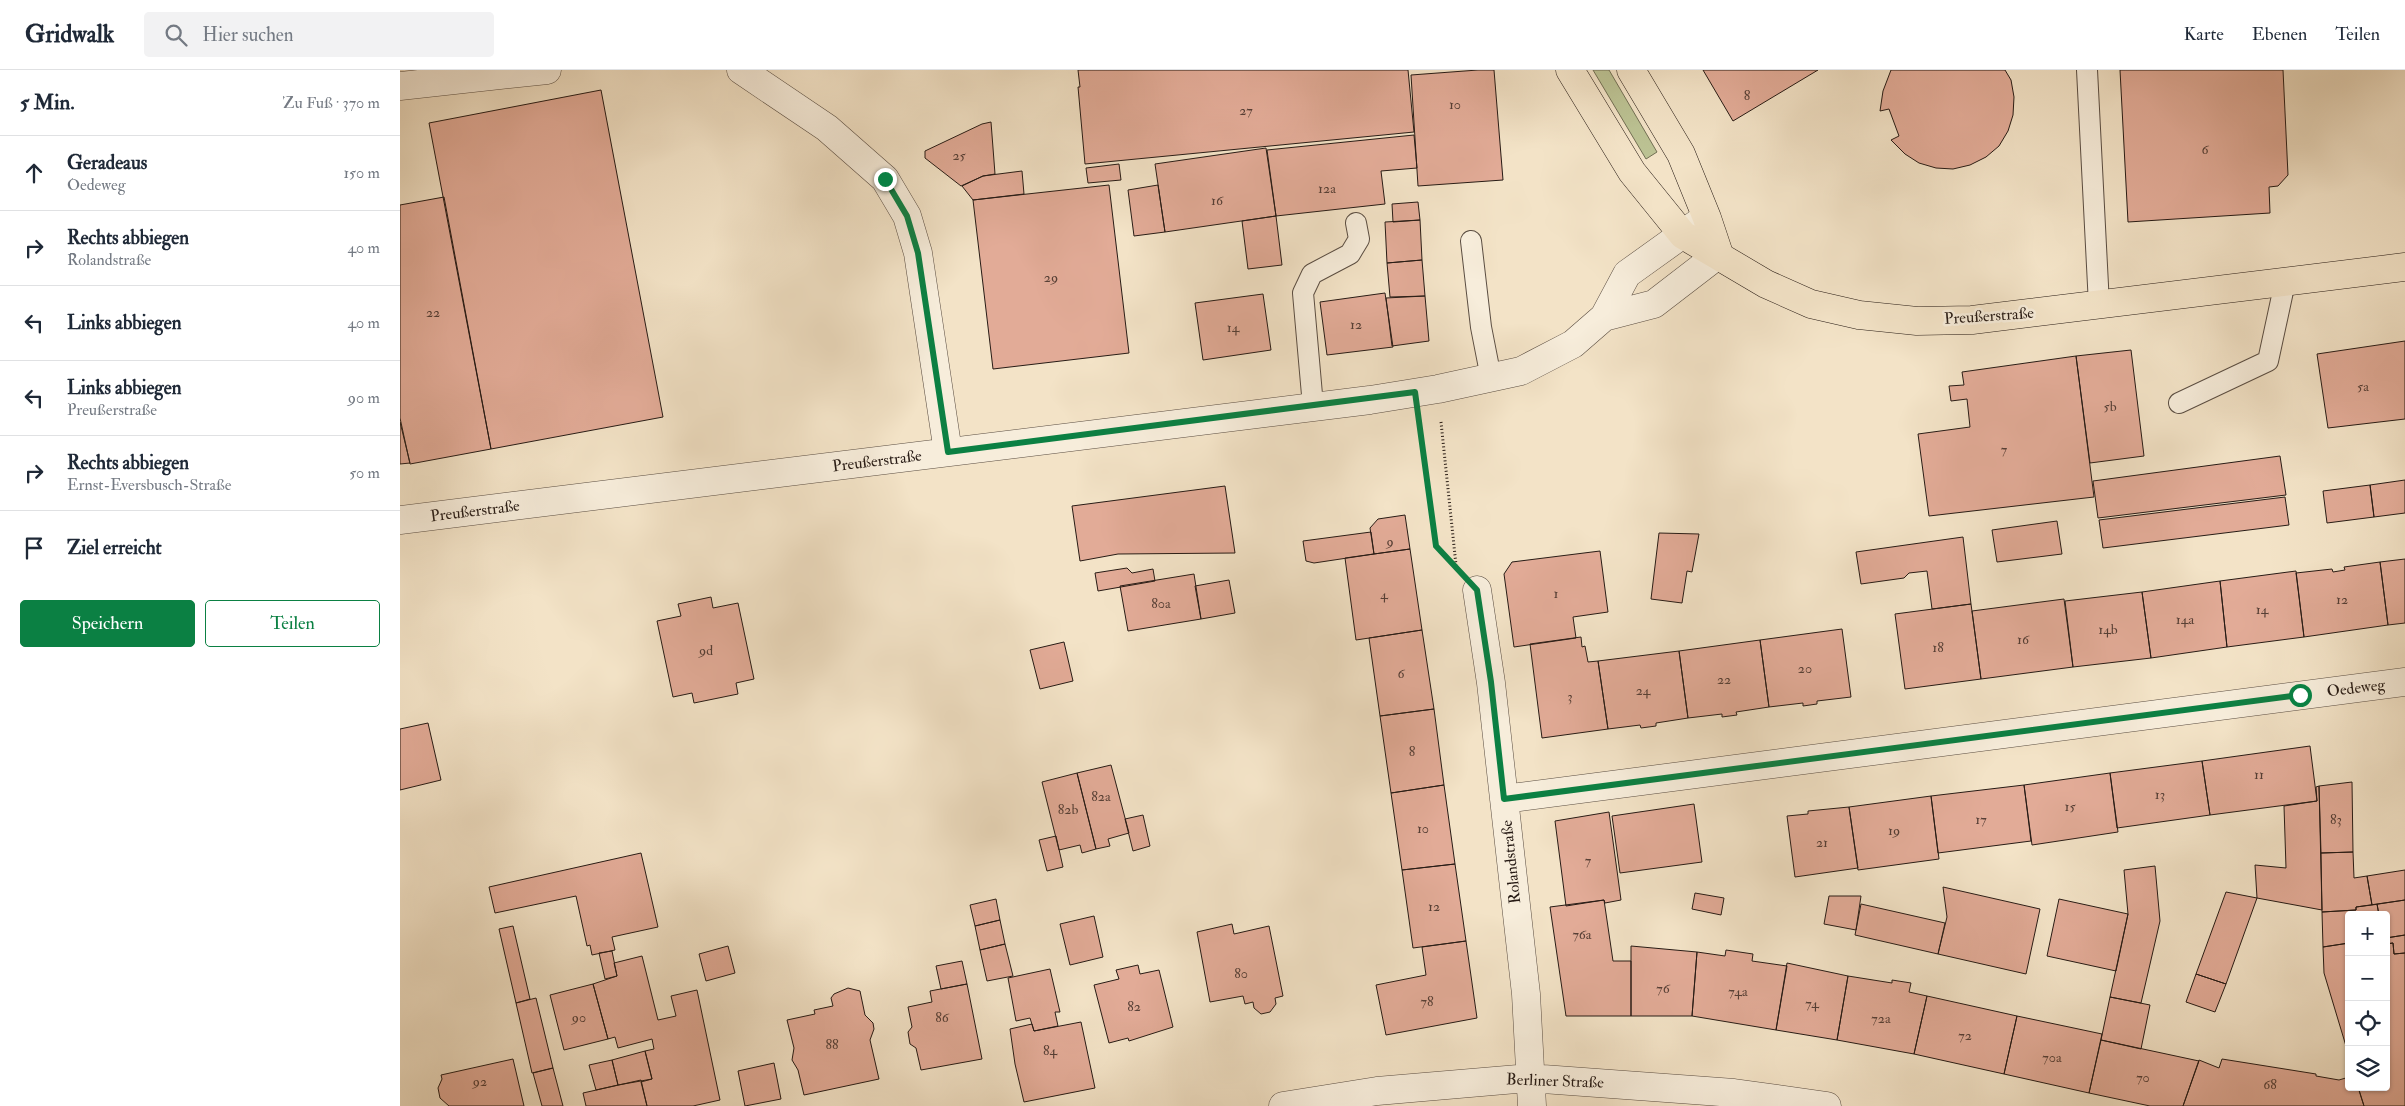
<!DOCTYPE html>
<html lang="de">
<meta charset="utf-8">
<style>
:root{--surface:#fff;--page:#f2f2f3;--text:#1f2937;--muted:#747a83;--line:#e0e1e3;--accent:#0b8043}
body{margin:0;font-family:"IM FELL Double Pica",serif;background:var(--page);color:var(--text)}
.controls{position:absolute;right:15px;bottom:15px;display:grid;overflow:hidden;border-radius:5px;box-shadow:0 1px 4px #0004}
.controls button{width:45px;height:45px;display:grid;place-items:center;padding:0;border:0;border-bottom:1px solid var(--line);background:var(--surface);color:var(--text);font:25px sans-serif}
.stop{position:absolute;width:15px;height:15px;margin:-11px;border:4px solid #0b8043;border-radius:50%;background:#fff}
.stop.end{background:#0b8043;border-color:#fff;box-shadow:0 1px 5px #0008}
.list{margin:0;padding:0;list-style:none}
h2{display:flex;justify-content:space-between;align-items:center;height:65px;margin:0;padding:0 20px;font-size:21px}
h2 small{font-size:16px;font-weight:400;color:var(--muted)}
.list li{display:grid;grid-template-columns:32px 1fr auto;gap:15px;align-items:center;box-sizing:border-box;height:75px;padding:0 20px;border-top:1px solid var(--line)}
.list b{display:block;font-size:19px;white-space:nowrap}
.list p{margin:0;font-size:16px;white-space:nowrap;color:var(--muted)}
.list em{font-size:16px;font-style:normal;color:var(--muted)}
.actions{display:flex;gap:10px;padding:15px 20px}
.actions a{flex:1;padding:11px 0;border:1px solid var(--accent);border-radius:5px;text-align:center;font-size:18px;color:var(--accent)}
.actions .main{background:var(--accent);color:#fff}
.icon{flex:none;width:28px;height:28px;fill:none;stroke:currentColor;stroke-width:2;stroke-linecap:round;stroke-linejoin:round}
.map{position:relative;flex:none;width:2005px;height:1036px;overflow:hidden}
header{display:flex;align-items:center;gap:30px;box-sizing:border-box;height:70px;padding:0 25px;background:var(--surface);border-bottom:1px solid var(--line)}
header strong{font-size:24px}
nav{display:flex;gap:28px;margin-inline-start:auto;font-size:18px}
.search{width:350px;height:45px;background:var(--page);display:flex;align-items:center;gap:12px;box-sizing:border-box;padding:0 18px;border-radius:5px;color:var(--muted);font-size:19px}
main{display:flex}
aside{flex:1;background:var(--surface)}
.map>svg:first-child{display:block}
</style>
<header>
<strong>Gridwalk</strong>
<div class="search"><svg class="icon" aria-label="search" viewBox="0 0 24 24"><circle cx="10" cy="10" r="6"/><path d="M15 15l6 6"/></svg>Hier suchen</div>
<nav><a>Karte</a><a>Ebenen</a><a>Teilen</a></nav>
</header>
<main>
<aside>
<h2>5 Min.<small>Zu Fuß · 370 m</small></h2>
<ul class="list">
<li><svg class="icon" aria-label="ahead" viewBox="0 0 24 24"><path d="M12 20V5M6 11l6-6 6 6"/></svg><div><b>Geradeaus</b><p>Oedeweg</p></div><em>150 m</em></li>
<li><svg class="icon" aria-label="right" viewBox="0 0 24 24"><path d="M7 20v-9h11M14 6l5 5-5 5"/></svg><div><b>Rechts abbiegen</b><p>Rolandstraße</p></div><em>40 m</em></li>
<li><svg class="icon" aria-label="left" viewBox="0 0 24 24"><path d="M17 20v-9H6M10 6l-5 5 5 5"/></svg><div><b>Links abbiegen</b></div><em>40 m</em></li>
<li><svg class="icon" aria-label="left" viewBox="0 0 24 24"><path d="M17 20v-9H6M10 6l-5 5 5 5"/></svg><div><b>Links abbiegen</b><p>Preußerstraße</p></div><em>90 m</em></li>
<li><svg class="icon" aria-label="right" viewBox="0 0 24 24"><path d="M7 20v-9h11M14 6l5 5-5 5"/></svg><div><b>Rechts abbiegen</b><p>Ernst-Eversbusch-Straße</p></div><em>50 m</em></li>
<li><svg class="icon" aria-label="arrive" viewBox="0 0 24 24"><path d="M6 21V4h12l-3 4 3 4H6"/></svg><div><b>Ziel erreicht</b></div></li>
</ul>
<div class="actions"><a class="main">Speichern</a><a>Teilen</a></div>
</aside>
<div class="map">
<svg width="2005" height="1036" viewBox="0 0 2005 1036">
<rect width="100%" height="100%" fill="#f3e3c7"/>
<filter id="stains"><feTurbulence type="fractalNoise" baseFrequency=".004" numOctaves="4"/><feColorMatrix values="0 0 0 0 .2 0 0 0 0 .09 0 0 0 0 .02 0 0 0 .5 -.17"/></filter>
<radialGradient id="worn" r=".72"><stop offset=".6" stop-color="#630" stop-opacity="0"/><stop offset="1" stop-color="#630" stop-opacity=".3"/></radialGradient>
<path fill="#bcc394" stroke="#726f54" d="M 1193,0 L 1209,0 L 1257,82 L 1246,89 Z"/>
<path fill="#e2ab97" stroke="#271b15" d="M 678,0 L 1008,0 L 1014,62 L 685,94 L 678,17 L 680,17 Z
M 1078,0 L 1094,0 L 1103,110 L 1018,116 L 1011,5 Z
M 1303,0 L 1418,0 L 1333,51 Z
M 1491,0 L 1605,0 L 1611,10 L 1614,27 L 1613,45 L 1608,61 L 1599,76 L 1586,87 L 1570,95 L 1553,99 L 1536,98 L 1519,93 L 1505,84 L 1491,70 L 1499,66 L 1489,39 L 1480,41 L 1483,21 Z
M 1720,0 L 1883,0 L 1888,105 L 1878,116 L 1869,117 L 1870,143 L 1728,152 Z
M 201,20 L 263,347 L 91,379 L 29,53 Z
M 591,52 L 595,104 L 583,106 L 561,116 L 525,88 L 525,81 L 582,54 Z
M 1014,65 L 1017,98 L 981,101 L 985,134 L 876,146 L 867,80 Z
M 866,78 L 876,146 L 765,162 L 755,94 Z
M 719,94 L 721,110 L 688,113 L 686,98 Z
M 622,101 L 624,124 L 573,130 L 562,116 L 583,106 Z
M 709,115 L 729,283 L 593,299 L 573,130 Z
M 758,115 L 765,162 L 734,166 L 728,120 Z
M 44,127 L 91,379 L 10,394 L 0,348 L 0,135 Z
M 1018,132 L 1020,150 L 993,152 L 992,134 Z
M 876,146 L 882,195 L 848,199 L 842,151 Z
M 1020,150 L 1022,190 L 987,193 L 985,152 Z
M 1022,190 L 1025,226 L 990,227 L 987,193 Z
M 985,223 L 993,277 L 927,285 L 920,232 Z
M 863,224 L 871,280 L 803,290 L 795,233 Z
M 1025,226 L 1029,271 L 992,276 L 986,228 Z
M 2005,271 L 2005,349 L 1928,358 L 1917,284 Z
M 1731,280 L 1744,386 L 1690,393 L 1676,286 Z
M 1676,286 L 1694,427 L 1529,446 L 1518,364 L 1570,357 L 1567,329 L 1551,331 L 1549,316 L 1564,315 L 1562,302 Z
M 0,352 L 10,393 L 0,394 Z
M 1880,386 L 1886,425 L 1698,448 L 1693,411 Z
M 2005,410 L 2005,443 L 1974,447 L 1970,415 Z
M 1970,415 L 1974,447 L 1927,453 L 1923,421 Z
M 825,416 L 835,483 L 718,484 L 680,491 L 672,436 Z
M 1885,427 L 1889,455 L 1703,478 L 1699,450 Z
M 1005,445 L 1010,479 L 974,484 L 970,458 L 978,449 Z
M 1657,451 L 1662,484 L 1597,492 L 1592,460 Z
M 971,462 L 974,484 L 914,493 L 906,491 L 903,471 Z
M 1259,463 L 1299,464 L 1292,502 L 1287,501 L 1282,533 L 1251,529 Z
M 1563,467 L 1571,534 L 1532,539 L 1527,501 L 1509,503 L 1504,508 L 1461,514 L 1456,482 Z
M 1010,479 L 1022,560 L 956,570 L 945,488 Z
M 1200,481 L 1208,542 L 1173,547 L 1176,568 L 1114,577 L 1104,504 L 1112,492 Z
M 2005,489 L 2005,553 L 1988,555 L 1980,492 Z
M 1980,492 L 1988,555 L 1904,567 L 1896,503 L 1932,499 L 1933,502 L 1945,500 L 1944,497 Z
M 727,498 L 732,503 L 753,499 L 755,511 L 698,521 L 695,503 Z
M 1896,501 L 1904,567 L 1827,577 L 1820,511 Z
M 794,504 L 801,549 L 728,561 L 720,516 Z
M 829,510 L 835,543 L 801,549 L 795,516 Z
M 1820,511 L 1827,577 L 1751,588 L 1742,522 Z
M 1742,522 L 1751,588 L 1673,597 L 1665,531 Z
M 311,527 L 313,538 L 338,533 L 354,609 L 336,613 L 338,624 L 294,633 L 292,623 L 273,627 L 257,551 L 281,546 L 278,534 Z
M 1664,529 L 1673,597 L 1581,609 L 1572,541 Z
M 1571,534 L 1581,609 L 1505,619 L 1495,544 Z
M 1442,559 L 1451,627 L 1417,631 L 1417,634 L 1403,636 L 1403,633 L 1369,637 L 1360,570 Z
M 1022,560 L 1034,639 L 980,646 L 969,568 Z
M 1181,567 L 1182,577 L 1185,576 L 1188,592 L 1198,591 L 1208,659 L 1142,668 L 1130,574 Z
M 1360,570 L 1369,637 L 1336,642 L 1337,645 L 1322,647 L 1322,644 L 1288,648 L 1279,581 Z
M 664,572 L 673,611 L 640,619 L 630,580 Z
M 1279,581 L 1288,648 L 1256,653 L 1256,656 L 1241,658 L 1240,655 L 1208,659 L 1198,591 Z
M 1034,639 L 1044,715 L 991,723 L 980,646 Z
M 28,653 L 41,710 L 0,720 L 0,659 Z
M 1910,676 L 1917,731 L 1810,745 L 1802,691 Z
M 1802,691 L 1810,745 L 1717,758 L 1710,703 Z
M 711,695 L 729,763 L 708,769 L 710,776 L 696,779 L 677,703 Z
M 677,703 L 696,779 L 682,783 L 680,775 L 659,780 L 642,712 Z
M 1710,703 L 1718,762 L 1632,775 L 1624,715 Z
M 1952,712 L 1953,782 L 1921,783 L 1919,716 Z
M 1044,715 L 1055,794 L 1002,800 L 991,723 Z
M 1624,715 L 1631,771 L 1538,783 L 1531,726 Z
M 1919,716 L 1922,840 L 1857,828 L 1855,795 L 1886,798 L 1884,736 L 1917,731 L 1916,717 Z
M 1531,726 L 1539,789 L 1458,800 L 1449,737 Z
M 1294,734 L 1302,792 L 1220,803 L 1212,746 Z
M 1449,737 L 1458,798 L 1395,807 L 1387,746 L 1408,744 L 1408,741 Z
M 1209,742 L 1221,830 L 1205,833 L 1204,830 L 1166,836 L 1155,751 Z
M 743,745 L 750,776 L 733,781 L 725,749 Z
M 656,766 L 663,797 L 647,801 L 639,770 Z
M 1953,782 L 1954,808 L 1967,806 L 1972,835 L 1956,837 L 1956,840 L 1922,842 L 1921,783 Z
M 241,783 L 258,857 L 212,867 L 215,880 L 192,885 L 190,875 L 187,876 L 176,826 L 95,843 L 89,817 Z
M 1055,794 L 1066,871 L 1013,878 L 1002,800 Z
M 1755,796 L 1760,851 L 1741,933 L 1710,927 L 1728,844 L 1724,800 Z
M 2005,800 L 2005,830 L 1972,835 L 1967,806 Z
M 1543,817 L 1640,839 L 1626,904 L 1538,884 L 1547,847 Z
M 1826,822 L 1857,828 L 1826,914 L 1796,904 Z
M 1295,823 L 1324,828 L 1321,845 L 1292,839 Z
M 1429,826 L 1461,826 L 1456,860 L 1424,854 Z
M 596,829 L 600,850 L 575,856 L 570,835 Z
M 1659,829 L 1728,844 L 1716,901 L 1647,886 Z
M 1204,830 L 1213,891 L 1231,891 L 1231,946 L 1166,946 L 1150,837 Z
M 2005,830 L 2005,865 L 1986,868 L 1986,845 L 1979,845 L 1977,834 Z
M 1461,834 L 1545,853 L 1538,884 L 1455,865 Z
M 1977,834 L 1979,845 L 1949,845 L 1949,873 L 1923,877 L 1922,842 L 1956,840 L 1956,837 Z
M 694,846 L 703,887 L 670,895 L 660,854 Z
M 600,850 L 605,874 L 580,880 L 575,856 Z
M 832,854 L 834,864 L 869,856 L 883,926 L 875,928 L 876,934 L 870,942 L 861,944 L 854,938 L 853,932 L 845,934 L 843,926 L 810,932 L 797,862 Z
M 113,856 L 130,929 L 116,933 L 99,859 Z
M 2005,865 L 2005,883 L 1994,884 L 1993,873 L 1986,874 L 1986,868 Z
M 1066,871 L 1077,948 L 986,965 L 976,915 L 1026,905 L 1022,877 Z
M 1949,873 L 1949,986 L 1924,903 L 1923,877 Z
M 1993,873 L 1994,884 L 2005,883 L 2005,1036 L 1964,1036 L 1958,1017 L 1986,1017 L 1986,874 Z
M 605,874 L 613,906 L 587,911 L 580,880 Z
M 328,876 L 335,903 L 306,911 L 299,884 Z
M 1231,876 L 1297,882 L 1292,946 L 1231,946 Z
M 1326,880 L 1353,884 L 1352,891 L 1387,896 L 1376,960 L 1292,946 L 1297,882 L 1325,886 Z
M 212,881 L 217,906 L 205,909 L 199,883 Z
M 242,886 L 258,950 L 276,946 L 271,926 L 297,920 L 320,1030 L 293,1036 L 247,1036 L 241,1012 L 252,1009 L 245,981 L 254,979 L 252,969 L 218,978 L 215,967 L 208,969 L 193,914 L 217,906 L 214,893 Z
M 562,891 L 567,914 L 541,919 L 536,896 Z
M 1387,893 L 1448,906 L 1437,970 L 1376,960 Z
M 738,895 L 740,904 L 759,900 L 773,957 L 729,971 L 728,968 L 709,973 L 694,915 L 719,909 L 716,900 Z
M 650,899 L 660,942 L 655,942 L 658,956 L 634,961 L 630,948 L 616,951 L 608,908 Z
M 1796,904 L 1826,914 L 1815,942 L 1786,932 Z
M 1448,906 L 1492,913 L 1492,910 L 1511,913 L 1509,922 L 1527,926 L 1514,984 L 1437,970 Z
M 193,914 L 208,969 L 164,980 L 150,925 Z
M 567,914 L 582,989 L 521,1000 L 516,978 L 510,974 L 508,962 L 512,957 L 508,937 L 532,932 L 530,921 Z
M 448,918 L 460,921 L 465,945 L 473,953 L 474,959 L 470,970 L 479,1009 L 404,1025 L 398,1000 L 392,990 L 394,978 L 387,950 L 415,944 L 414,940 L 433,936 L 431,928 L 434,924 Z
M 1527,926 L 1617,946 L 1604,1004 L 1514,984 Z
M 1710,927 L 1750,935 L 1741,979 L 1701,970 Z
M 136,928 L 153,998 L 132,1003 L 116,933 Z
M 1617,946 L 1702,964 L 1689,1023 L 1604,1004 Z
M 681,952 L 695,1018 L 624,1032 L 615,994 L 610,959 L 632,954 L 634,961 Z
M 1701,970 L 1799,991 L 1783,1036 L 1750,1036 L 1689,1023 Z
M 245,981 L 252,1009 L 218,1015 L 212,990 Z
M 113,989 L 124,1036 L 49,1036 L 40,1028 L 38,1018 L 42,1009 L 41,1005 Z
M 1822,989 L 1916,1004 L 1916,1006 L 1939,1010 L 1949,1007 L 1949,1017 L 1958,1017 L 1964,1036 L 1783,1036 L 1799,990 L 1819,998 Z
M 212,990 L 218,1015 L 196,1020 L 189,995 Z
M 374,993 L 381,1029 L 345,1036 L 338,1001 Z
M 153,998 L 163,1036 L 142,1036 L 133,1003 Z
M 241,1010 L 247,1036 L 186,1036 L 183,1023 Z"/>
<g fill="none" stroke-linecap="round" stroke-linejoin="round">
<defs>
<path id="lane" d="M 1687,0 L 1699,235
M 1071,171 L 1081,257 L 1091,308
M 1779,333 L 1868,291 L 1885,212
M 913,336 L 903,223 L 912,204 L 950,184 L 959,169 L 956,153"/>
<path id="street" d="M 341,0 L 427,58 L 485,109 L 507,146 L 518,183 L 548,382
M 0,16 L 147,0
M 1204,247 L 1254,234 L 1319,184
M 0,450 L 970,330 L 1038,319 L 1121,301 L 1173,274 L 1204,247 L 1227,204 L 1301,151
M 1077,520 L 1091,613 L 1126,924 L 1132,1036
M 1104,729 L 2005,612
M 883,1036 L 977,1021 L 1129,1008 L 1334,1023 L 1427,1036"/>
<path id="primary" d="M 1170,0 L 1232,102 L 1283,165 L 1366,214 L 1411,234 L 1459,245 L 1517,251 L 1572,250 L 2005,197
M 1231,0 L 1281,84 L 1307,148 L 1319,184"/>
</defs>
<use href="#lane" stroke="#5a4d42" stroke-width="22"/>
<use href="#street" stroke="#5a4d42" stroke-width="29"/>
<use href="#primary" stroke="#271b15" stroke-width="29"/>
<path stroke="#271b15" stroke-width="3" stroke-dasharray="1 2.5" stroke-linecap="butt" d="M 1041,352 L 1056,495
M 1019,355 L 1036,476 L 1055,495"/>
<use href="#lane" stroke="#f7eddb" stroke-width="20"/>
<use href="#street" stroke="#f7eddb" stroke-width="28"/>
<use href="#primary" stroke="#f3e3c7" stroke-width="28"/>
</g>
<g fill="none" stroke-linecap="round" stroke-linejoin="round">
<path stroke="#0b8043" stroke-width="6" d="M 485,109 L 507,146 L 518,183 L 548,382 L 1015,322 L 1036,476 L 1077,520 L 1091,612 L 1104,729 L 1900,625"/>
</g>
<g text-anchor="middle" dominant-baseline="central" stroke-width="5" stroke-linejoin="round" paint-order="stroke">
<g font-size="14" fill="#563f36">
<text x="1347" y="25">8</text>
<text x="1055" y="34">10</text>
<text x="846" y="40">27</text>
<text x="1805" y="79">6</text>
<text x="559" y="85">25</text>
<text x="927" y="118">12a</text>
<text x="817" y="130">16</text>
<text x="651" y="207">29</text>
<text x="33" y="242">22</text>
<text x="956" y="254">12</text>
<text x="833" y="257">14</text>
<text x="1963" y="316">5a</text>
<text x="1710" y="336">5b</text>
<text x="1604" y="379">7</text>
<text x="990" y="471">9</text>
<text x="1156" y="523">1</text>
<text x="984" y="524">4</text>
<text x="1942" y="529">12</text>
<text x="761" y="533">80a</text>
<text x="1862" y="539">14</text>
<text x="1785" y="549">14a</text>
<text x="1708" y="559">14b</text>
<text x="1623" y="569">16</text>
<text x="1538" y="577">18</text>
<text x="306" y="580">9d</text>
<text x="1405" y="598">20</text>
<text x="1001" y="603">6</text>
<text x="1324" y="609">22</text>
<text x="1243" y="620">24</text>
<text x="1170" y="626">3</text>
<text x="1012" y="681">8</text>
<text x="1859" y="704">11</text>
<text x="1760" y="724">13</text>
<text x="701" y="726">82a</text>
<text x="1670" y="736">15</text>
<text x="668" y="739">82b</text>
<text x="1581" y="749">17</text>
<text x="1936" y="749">83</text>
<text x="1023" y="758">10</text>
<text x="1494" y="760">19</text>
<text x="1422" y="772">21</text>
<text x="1188" y="790">7</text>
<text x="1034" y="836">12</text>
<text x="1182" y="864">76a</text>
<text x="841" y="903">80</text>
<text x="1263" y="918">76</text>
<text x="1338" y="921">74a</text>
<text x="1027" y="931">78</text>
<text x="1412" y="933">74</text>
<text x="734" y="936">82</text>
<text x="179" y="947">90</text>
<text x="542" y="947">86</text>
<text x="1481" y="948">72a</text>
<text x="1565" y="965">72</text>
<text x="432" y="974">88</text>
<text x="650" y="980">84</text>
<text x="1652" y="987">70a</text>
<text x="1743" y="1007">70</text>
<text x="80" y="1011">92</text>
<text x="1870" y="1014">68</text>
</g>
<g font-size="16" fill="#271b15" stroke="#f7eddb">
<text transform="translate(1589 246) rotate(-4)">Preußerstraße</text>
<text transform="translate(477 391) rotate(-7)">Preußerstraße</text>
<text transform="translate(75 441) rotate(-7)">Preußerstraße</text>
<text transform="translate(1956 618) rotate(-7)">Oedeweg</text>
<text transform="translate(1111 792) rotate(-96)">Rolandstraße</text>
<text transform="translate(1155 1011) rotate(2)">Berliner Straße</text>
</g>
</g>
<rect width="100%" height="100%" filter="url(#stains)"/>
<rect width="100%" height="100%" fill="url(#worn)"/>
</svg>
<div class="controls">
<button>+</button>
<button>−</button>
<button><svg class="icon" aria-label="locate" viewBox="0 0 24 24"><circle cx="12" cy="12" r="6"/><path d="M12 2v4M12 18v4M2 12h4M18 12h4"/></svg></button>
<button><svg class="icon" aria-label="layers" viewBox="0 0 24 24"><path d="M12 4l9 5-9 5-9-5zM3 14l9 5 9-5"/></svg></button>
</div>
<div class="stop" style="left:1900px;top:625px"></div>
<div class="stop end" style="left:485px;top:109px"></div>
</div>
</main>
